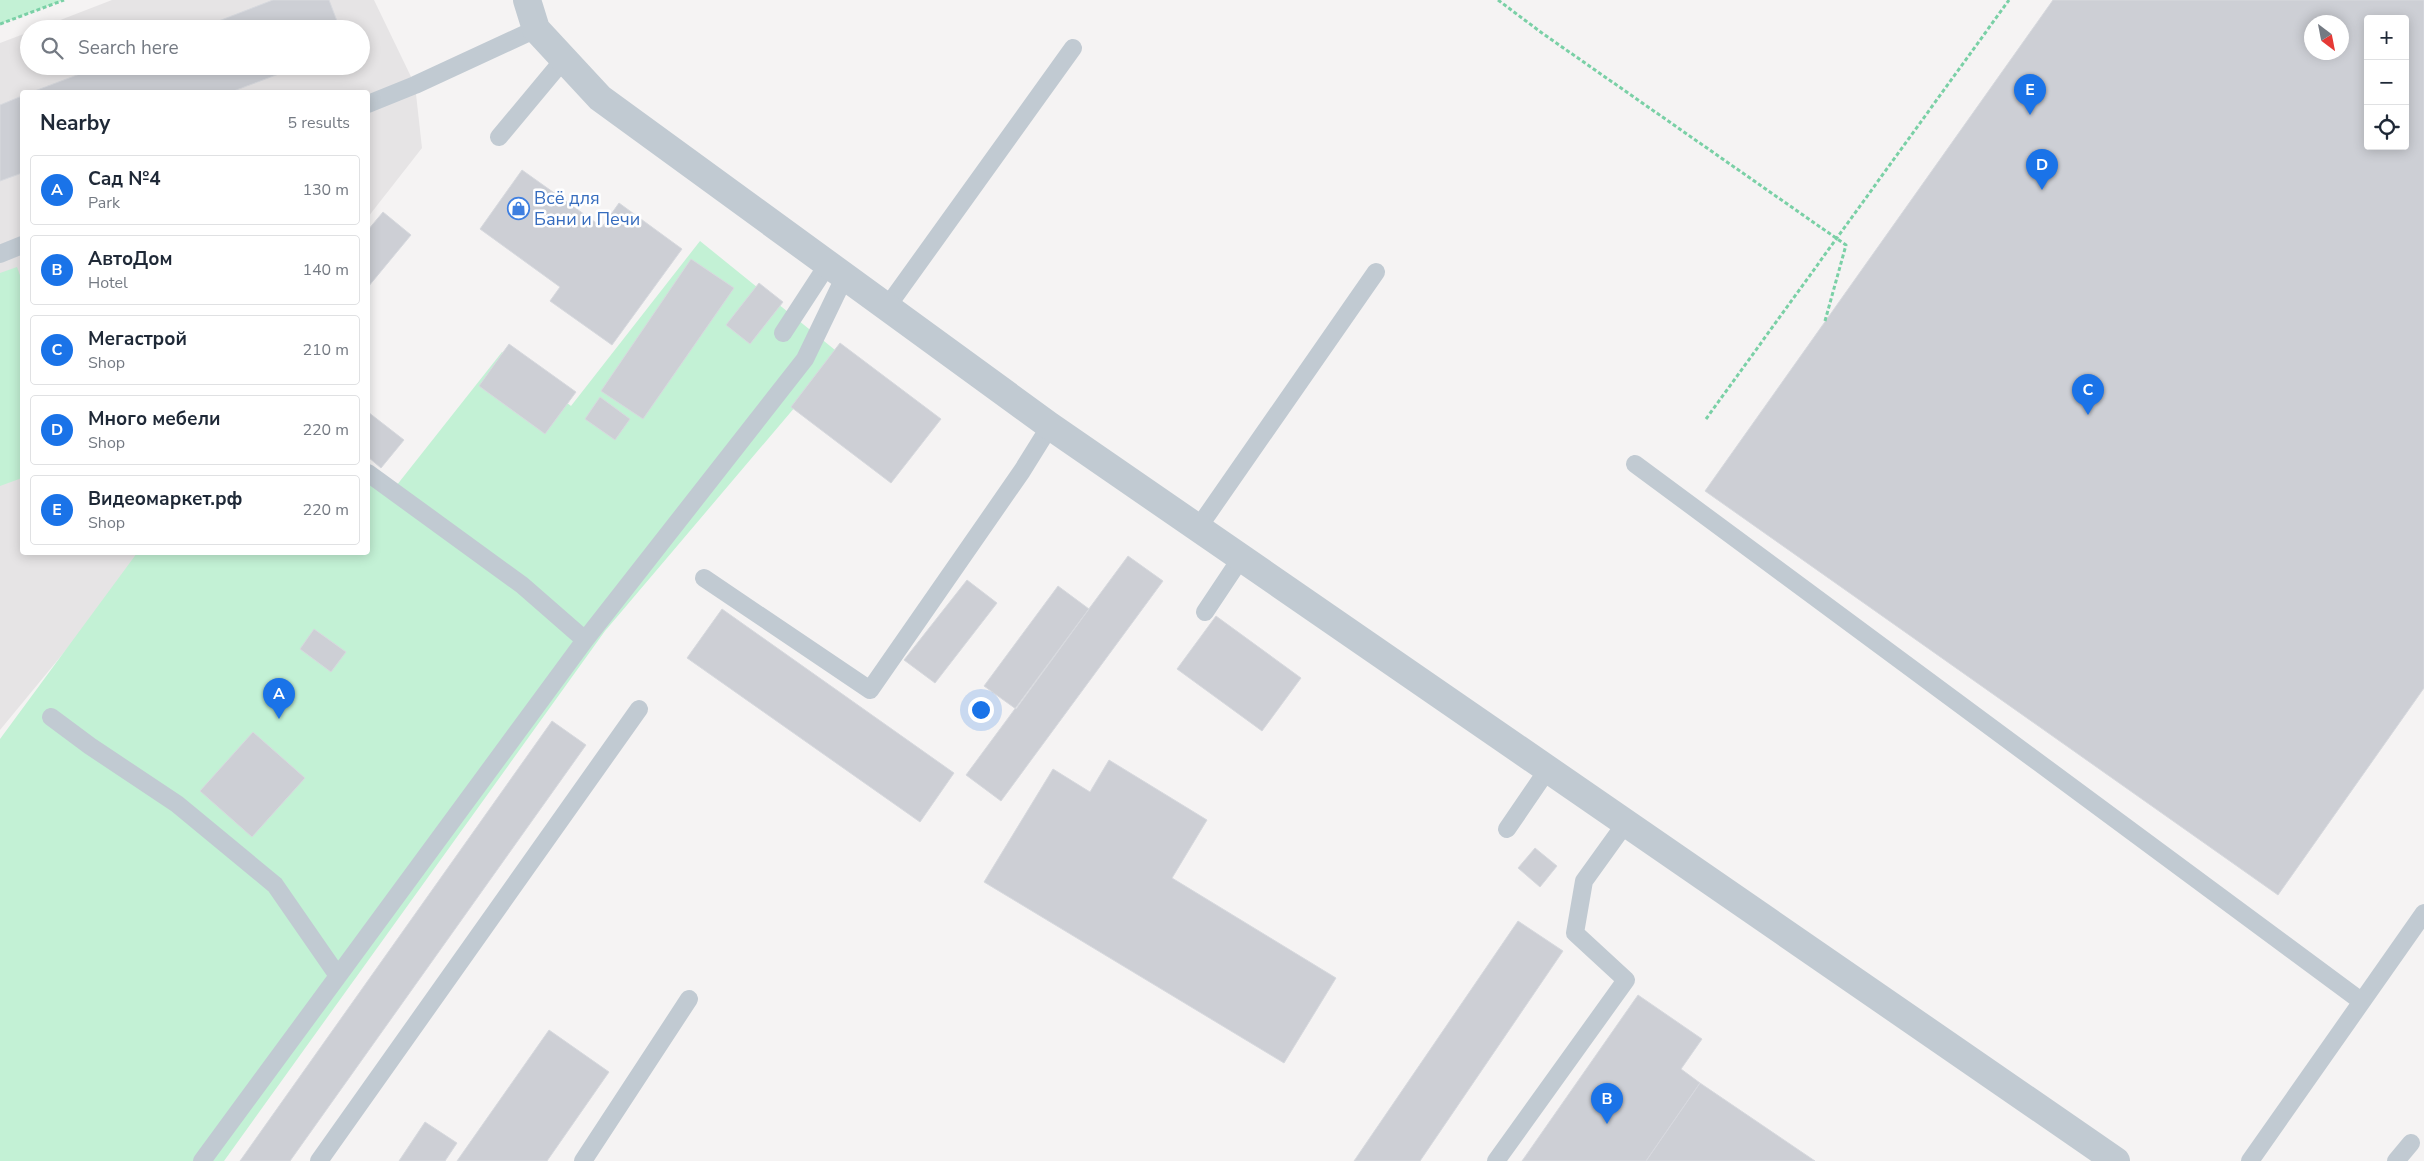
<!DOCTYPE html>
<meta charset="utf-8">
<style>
:root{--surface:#fff;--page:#f6f6f7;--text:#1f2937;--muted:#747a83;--line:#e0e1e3;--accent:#1a73e8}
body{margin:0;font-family:"Nunito Sans",sans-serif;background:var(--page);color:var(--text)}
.controls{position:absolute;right:15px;top:15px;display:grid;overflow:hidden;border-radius:5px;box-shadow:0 2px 12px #0003}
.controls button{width:45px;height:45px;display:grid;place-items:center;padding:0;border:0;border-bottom:1px solid var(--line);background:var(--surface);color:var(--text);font:25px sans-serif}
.compass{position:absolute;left:2304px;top:15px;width:45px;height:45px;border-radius:50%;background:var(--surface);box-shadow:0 2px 12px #0003;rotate:148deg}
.you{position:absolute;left:980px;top:709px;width:18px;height:18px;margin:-12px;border:4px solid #fff;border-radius:50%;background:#1a73e8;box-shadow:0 0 0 8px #1a73e833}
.badge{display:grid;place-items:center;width:32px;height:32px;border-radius:50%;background:var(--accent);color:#fff;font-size:16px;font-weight:700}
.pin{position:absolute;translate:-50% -41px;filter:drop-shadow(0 1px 2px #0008)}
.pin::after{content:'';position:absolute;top:26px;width:18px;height:15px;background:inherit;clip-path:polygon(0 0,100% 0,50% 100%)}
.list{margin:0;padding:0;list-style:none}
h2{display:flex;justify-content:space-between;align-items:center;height:65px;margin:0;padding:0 20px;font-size:21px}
h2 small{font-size:16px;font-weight:400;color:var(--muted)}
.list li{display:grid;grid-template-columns:32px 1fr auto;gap:15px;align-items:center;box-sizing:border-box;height:70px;margin:0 10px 10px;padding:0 10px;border:1px solid var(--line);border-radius:5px}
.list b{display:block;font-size:19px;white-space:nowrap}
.list p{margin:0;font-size:16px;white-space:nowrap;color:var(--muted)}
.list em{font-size:16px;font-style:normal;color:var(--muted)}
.icon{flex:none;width:28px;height:28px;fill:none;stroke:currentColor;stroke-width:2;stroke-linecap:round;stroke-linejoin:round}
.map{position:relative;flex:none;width:2424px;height:1161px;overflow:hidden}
.search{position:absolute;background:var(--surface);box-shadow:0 2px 12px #0003;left:20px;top:20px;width:350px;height:55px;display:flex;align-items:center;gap:12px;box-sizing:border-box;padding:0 18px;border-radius:28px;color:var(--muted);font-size:19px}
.panel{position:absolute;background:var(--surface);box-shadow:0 2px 12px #0003;left:20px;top:90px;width:350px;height:465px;border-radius:5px}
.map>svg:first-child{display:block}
</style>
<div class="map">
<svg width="2424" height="1161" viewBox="0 0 2424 1161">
<rect width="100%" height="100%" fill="#f5f3f3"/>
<path fill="#e6e4e5" d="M 112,0 L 374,0 L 415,85 L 422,148 L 368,217 L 368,92 L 22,92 L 22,552 L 140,553 L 127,576 L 0,730 L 0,43 L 29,32 L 29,66 L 361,66 L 361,29 L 37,29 Z"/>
<path fill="#c3f1d5" d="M 0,0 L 64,0 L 0,24 Z
M 700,241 L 840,354 L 605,631 L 224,1161 L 0,1161 L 0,739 L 137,553 L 368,552 L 368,479 L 389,495 L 502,352 L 571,406 Z
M 17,267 L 22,281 L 22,478 L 0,486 L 0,273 Z"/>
<path fill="#cdcfd5" stroke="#d7d9de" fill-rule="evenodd" d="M 273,0 L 329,0 L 340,29 L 198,29 Z
M 2053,0 L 2424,0 L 2424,688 L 2278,895 L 1705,491 ZM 2368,19 L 2405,19 L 2405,146 L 2368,146 ZM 2312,22 L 2342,22 L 2342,52 L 2312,52 Z
M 101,66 L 300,66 L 231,92 L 32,92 Z
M 22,96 L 22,173 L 0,181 L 0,105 Z
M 522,170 L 602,227 L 619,203 L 682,249 L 612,345 L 550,301 L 560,287 L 480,229 Z
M 383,212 L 411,235 L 368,287 L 368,230 Z
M 691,259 L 734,288 L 643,419 L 601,391 Z
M 759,283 L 783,302 L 750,344 L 726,325 Z
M 840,343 L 941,419 L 891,483 L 791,407 Z
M 509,344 L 576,392 L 545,434 L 479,386 Z
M 600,397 L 630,419 L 615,440 L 585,419 Z
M 368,412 L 404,440 L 381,468 L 368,457 Z
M 1128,556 L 1163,581 L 1001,801 L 966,775 Z
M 967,580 L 997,603 L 935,683 L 904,660 Z
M 1058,586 L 1089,609 L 1016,709 L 984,686 Z
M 722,609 L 954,773 L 920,822 L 687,658 Z
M 1216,616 L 1301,678 L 1262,731 L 1177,669 Z
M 314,629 L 346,652 L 331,672 L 300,649 Z
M 552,721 L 586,745 L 290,1161 L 240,1161 Z
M 253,732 L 305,778 L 252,837 L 200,791 Z
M 1109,760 L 1207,820 L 1172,878 L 1336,978 L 1284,1063 L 984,882 L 1053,769 L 1090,792 Z
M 1535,848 L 1557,866 L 1540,887 L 1518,868 Z
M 1518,921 L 1563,951 L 1420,1161 L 1354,1161 Z
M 1638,995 L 1702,1039 L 1681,1069 L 1700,1083 L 1646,1161 L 1522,1161 Z
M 549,1030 L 609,1072 L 547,1161 L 457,1161 Z
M 1700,1083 L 1815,1161 L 1646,1161 Z
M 425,1122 L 457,1143 L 445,1161 L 399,1161 Z"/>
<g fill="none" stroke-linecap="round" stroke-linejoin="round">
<path stroke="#7ad0a6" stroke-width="3" stroke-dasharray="4 2.5" stroke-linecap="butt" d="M 1498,0 L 1542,33 L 1846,245 L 1825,321
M 0,24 L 64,0
M 1706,419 L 2009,0"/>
<path stroke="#c1cad2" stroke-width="18" d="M 368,104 L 415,85 L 536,29
M 499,137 L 564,59
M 0,254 L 22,245
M 887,307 L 1073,48
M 783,333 L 828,264
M 1635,464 L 2361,1001
M 368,473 L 522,585 L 585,640
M 1198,528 L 1376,272
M 704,578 L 870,690 L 1022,471 L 1050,426
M 1205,612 L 1241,558
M 51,717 L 90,746 L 177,804 L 275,885 L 338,976
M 1507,829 L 1548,769
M 202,1161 L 585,640 L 805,359 L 845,276
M 319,1161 L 639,709
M 583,1161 L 689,999
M 1496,1161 L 1626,980 L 1575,933 L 1584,881 L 1625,824
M 2250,1161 L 2424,913
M 2396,1161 L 2411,1143"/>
<path stroke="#c1cad2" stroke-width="28" d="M 527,0 L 536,29 L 600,98 L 1050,426 L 2116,1161"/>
</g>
<defs>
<symbol id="shop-ring" viewBox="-11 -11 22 22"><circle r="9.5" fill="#fff" stroke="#3f7fe0" stroke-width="1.5"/><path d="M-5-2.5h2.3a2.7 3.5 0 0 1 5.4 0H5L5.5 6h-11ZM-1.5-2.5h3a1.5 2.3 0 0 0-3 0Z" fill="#3f7fe0"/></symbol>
</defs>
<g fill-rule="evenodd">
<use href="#shop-ring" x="506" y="196" width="25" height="25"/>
</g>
<g text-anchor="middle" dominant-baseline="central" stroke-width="5" stroke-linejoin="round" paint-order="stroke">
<g font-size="18" fill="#366cbe" stroke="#fff" text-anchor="start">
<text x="534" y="198">Всё для<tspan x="534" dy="21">Бани и Печи</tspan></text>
</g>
</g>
</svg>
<div class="controls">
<button>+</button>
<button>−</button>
<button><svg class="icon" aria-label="locate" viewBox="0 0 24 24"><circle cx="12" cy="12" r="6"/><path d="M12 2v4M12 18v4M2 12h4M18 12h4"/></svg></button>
</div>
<svg class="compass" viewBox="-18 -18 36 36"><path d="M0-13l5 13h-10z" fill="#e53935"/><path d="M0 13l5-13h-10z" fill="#747a83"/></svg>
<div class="you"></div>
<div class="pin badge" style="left:279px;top:719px">A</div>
<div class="pin badge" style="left:1607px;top:1124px">B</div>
<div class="pin badge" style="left:2088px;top:415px">C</div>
<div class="pin badge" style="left:2042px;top:190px">D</div>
<div class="pin badge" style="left:2030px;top:115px">E</div>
<div class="search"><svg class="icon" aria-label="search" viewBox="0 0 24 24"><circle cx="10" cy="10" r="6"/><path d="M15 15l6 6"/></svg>Search here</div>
<section class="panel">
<h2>Nearby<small>5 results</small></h2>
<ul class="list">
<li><span class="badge">A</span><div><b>Сад №4</b><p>Park</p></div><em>130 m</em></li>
<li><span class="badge">B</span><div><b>АвтоДом</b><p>Hotel</p></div><em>140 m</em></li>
<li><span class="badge">C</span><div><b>Мегастрой</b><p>Shop</p></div><em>210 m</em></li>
<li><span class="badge">D</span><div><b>Много мебели</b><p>Shop</p></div><em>220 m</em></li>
<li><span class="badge">E</span><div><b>Видеомаркет.рф</b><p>Shop</p></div><em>220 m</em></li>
</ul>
</section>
</div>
